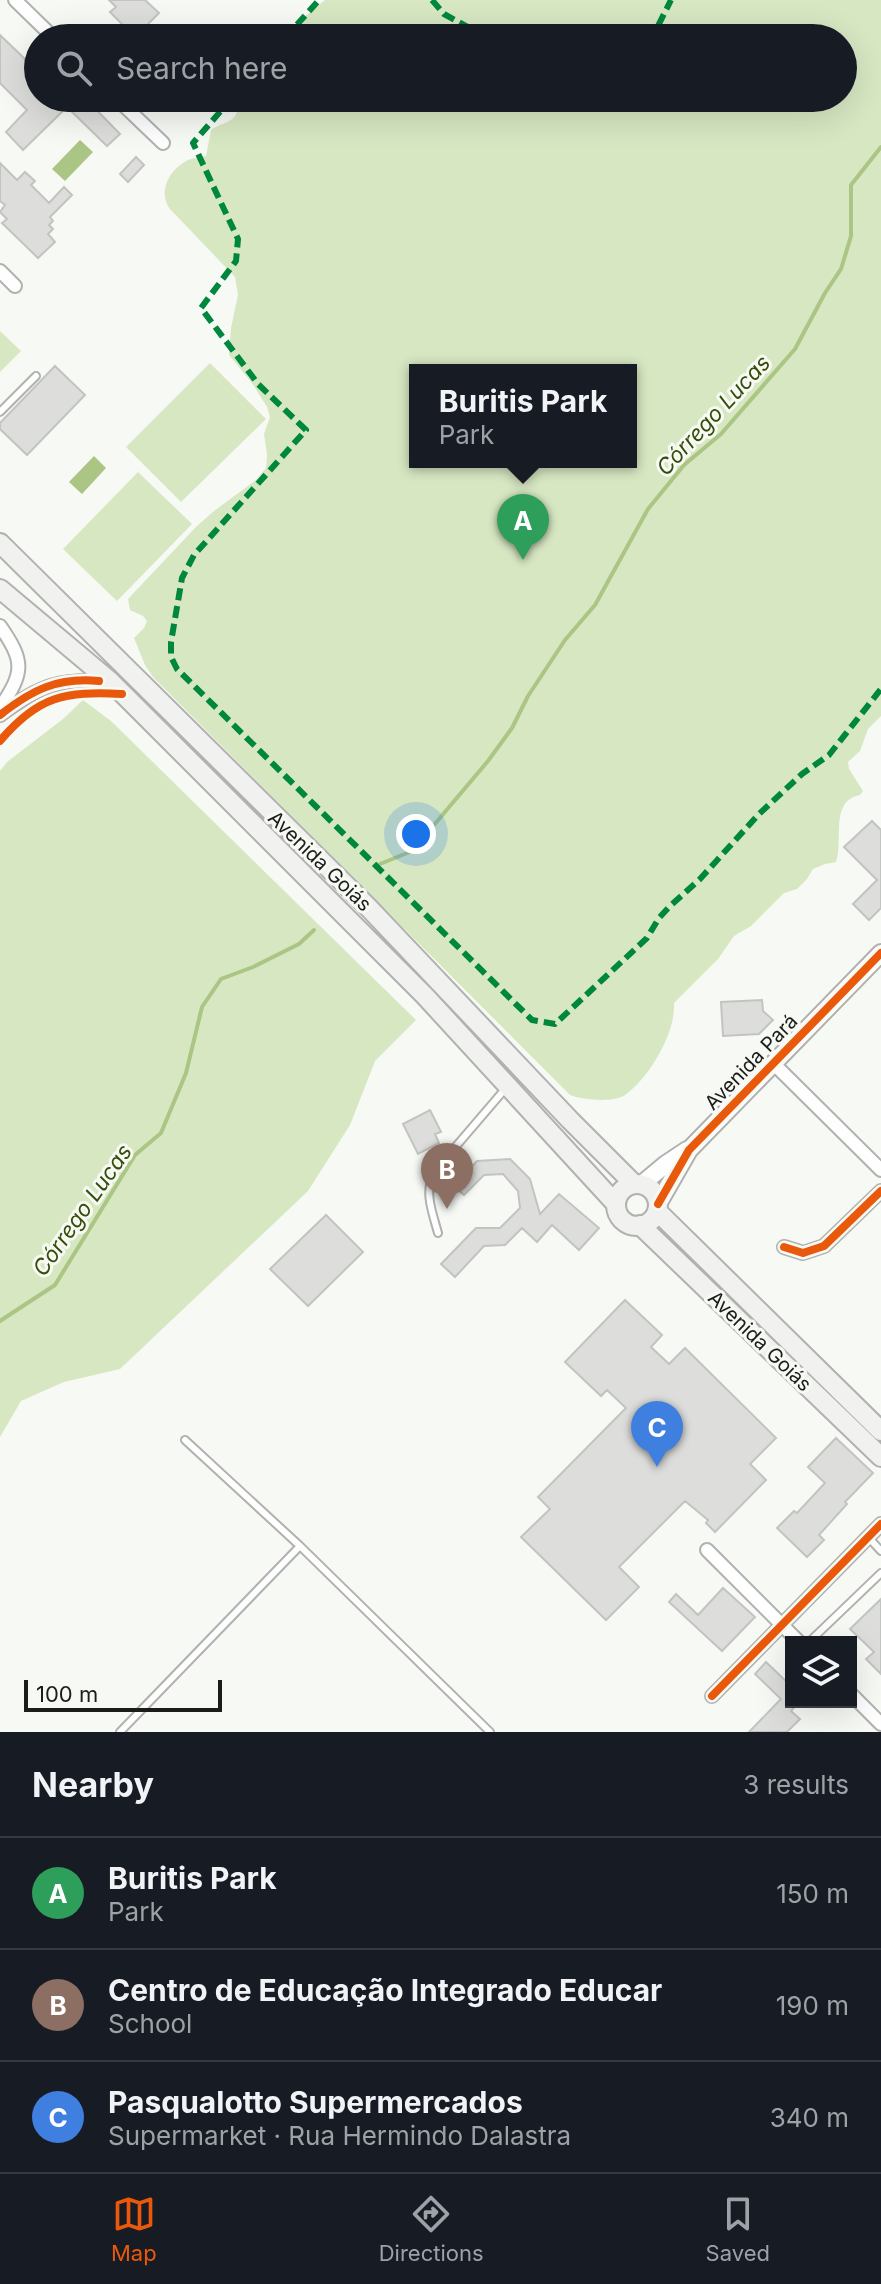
<!DOCTYPE html>
<meta charset="utf-8">
<style>
:root{--surface:#171b24;--page:#242831;--text:#f1f3f6;--muted:#9ea1a6;--line:#363941;--accent:#ea580c}
body{margin:0;font-family:Inter,sans-serif;background:var(--page);color:var(--text)}
.controls{position:absolute;right:24px;bottom:24px;display:grid;overflow:hidden;border-radius:0px;box-shadow:0 8px 32px #0002}
.controls button{width:72px;height:72px;display:grid;place-items:center;padding:0;border:0;border-bottom:2px solid var(--line);background:var(--surface);color:var(--text);font:40px sans-serif}
.scale{position:absolute;left:24px;bottom:20px;width:198px;box-sizing:border-box;padding-left:8px;border:4px solid #1c1d1b;border-top:0;font-size:22px;line-height:28px;white-space:nowrap;color:#1c1d1b;-webkit-text-stroke:6px #f7faf4;paint-order:stroke}
.you{position:absolute;left:416px;top:834px;width:28px;height:28px;margin:-20px;border:6px solid #fff;border-radius:50%;background:#1a73e8;box-shadow:0 0 0 12px #1a73e833}
.badge{display:grid;place-items:center;width:52px;height:52px;border-radius:50%;background:var(--accent);color:#fff;font-size:26px;font-weight:700}
.pin{position:absolute;translate:-50% -66px;filter:drop-shadow(0 2px 4px #0008)}
.pin::after{content:'';position:absolute;top:42px;width:28px;height:24px;background:inherit;clip-path:polygon(0 0,100% 0,50% 100%)}
.popup{position:absolute;left:409px;top:364px;width:228px;height:104px;box-sizing:border-box;display:grid;place-content:center;border-radius:0px;background:var(--surface);filter:drop-shadow(0 2px 6px #0005);font-size:26px;white-space:nowrap;color:var(--muted)}
.popup b{font-size:30px;color:var(--text)}
.popup::after{content:'';position:absolute;left:50%;top:100%;margin-left:-16px;border:16px solid transparent;border-top-color:var(--surface)}
.list{margin:0;padding:0;list-style:none}
h2{display:flex;justify-content:space-between;align-items:center;height:104px;margin:0;padding:0 32px;font-size:34px}
h2 small{font-size:26px;font-weight:400;color:var(--muted)}
.list li{display:grid;grid-template-columns:52px 1fr auto;gap:24px;align-items:center;box-sizing:border-box;height:112px;padding:0 32px;border-top:2px solid var(--line)}
.list b{display:block;font-size:30px;white-space:nowrap}
.list p{margin:0;font-size:26px;white-space:nowrap;color:var(--muted)}
.list em{font-size:26px;font-style:normal;color:var(--muted)}
.icon{flex:none;width:44px;height:44px;fill:none;stroke:currentColor;stroke-width:2;stroke-linecap:round;stroke-linejoin:round}
.map{position:relative;flex:none;width:881px;height:1732px;overflow:hidden}
.search{position:absolute;background:var(--surface);box-shadow:0 8px 32px #0002;left:24px;right:24px;top:24px;height:88px;display:flex;align-items:center;gap:20px;box-sizing:border-box;padding:0 28px;border-radius:44px;color:var(--muted);font-size:30px}
.sheet{height:440px;background:var(--surface)}
nav{display:flex;justify-content:space-around;align-items:center;box-sizing:border-box;height:112px;border-top:2px solid var(--line);background:var(--surface);font-size:22px;color:var(--muted)}
nav a{display:grid;justify-items:center;gap:4px}
nav .on{color:var(--accent)}
.map>svg:first-child{display:block}
</style>
<div class="map">
<svg width="881" height="1732" viewBox="0 0 881 1732">
<rect width="100%" height="100%" fill="#f7f9f5"/>
<path fill="#d7e7c2" fill-rule="evenodd" d="M 325,0 L 881,0 L 881,716 L 868,729 L 860,751 L 848,762 L 849,769 L 863,791 L 860,795 C 829,801 844,841 836,862 L 825,864 L 813,869 L 807,879 L 797,889 L 784,893 L 751,926 L 734,936 L 718,959 L 674,1003 C 676,1033 649,1078 625,1095 C 614,1103 582,1100 570,1095 L 153,677 L 145,665 L 134,638 L 144,628 L 147,621 L 143,616 L 130,610 L 128,599 L 196,527 L 214,511 L 256,480 L 266,468 L 267,455 L 264,434 L 270,417 L 267,407 L 252,383 L 229,355 L 231,328 L 238,295 L 235,277 L 170,209 C 157,191 170,169 188,160 C 193,158 200,157 206,156 L 211,130 C 218,124 229,124 235,116 C 240,109 238,104 244,98 L 843,98 L 843,38 L 288,38 L 303,18 ZM 415,370 L 631,370 L 631,462 L 415,462 Z
M 0,331 L 21,351 L 0,372 Z
M 210,363 L 266,419 L 181,502 L 126,447 Z
M 138,472 L 192,524 L 117,601 L 63,549 Z
M 83,700 L 111,721 L 416,1020 L 375,1061 L 350,1125 L 308,1191 L 120,1369 L 64,1382 L 21,1401 L 0,1437 L 0,771 L 7,762 L 63,719 Z"/>
<path fill="#abc584" d="M 80,140 L 93,152 L 65,181 L 52,169 Z
M 94,456 L 106,468 L 82,494 L 69,482 Z"/>
<g fill="none" stroke-linecap="round" stroke-linejoin="round">
<path stroke="#abc584" stroke-width="4" d="M 375,866 L 412,851 L 488,761 L 512,728 L 528,696 L 565,640 L 595,605 L 648,509 L 684,465 L 721,434 L 795,349 L 825,293 L 841,269 L 851,236 L 851,185 L 881,147
M 0,1321 L 55,1285 L 135,1155 L 161,1133 L 186,1073 L 202,1007 L 221,979 L 253,967 L 299,944 L 314,930"/>
</g>
<path fill="#dddedb" stroke="#c2c4c1" stroke-width="2" d="M 109,0 L 145,0 L 159,13 L 135,37 L 110,12 L 116,7 Z
M 0,35 L 25,59 L 31,53 L 38,60 L 38,98 L 85,98 L 120,134 L 107,146 L 67,107 L 23,150 L 6,132 L 27,110 L 0,83 Z
M 136,157 L 144,165 L 128,182 L 120,174 Z
M 0,163 L 17,180 L 25,172 L 35,181 L 31,185 L 49,203 L 64,187 L 72,195 L 50,217 L 53,221 L 49,225 L 53,229 L 48,234 L 55,242 L 38,258 L 2,223 L 7,219 L 0,212 L 5,205 L 0,201 Z
M 55,366 L 85,395 L 27,455 L 0,429 L 0,423 Z
M 872,821 L 881,830 L 881,908 L 869,920 L 853,904 L 877,880 L 844,847 Z
M 762,1000 L 763,1011 L 773,1020 L 759,1034 L 723,1036 L 721,1002 Z
M 430,1110 L 441,1132 L 435,1134 L 439,1143 L 418,1154 L 403,1124 Z
M 510,1159 L 530,1179 L 540,1214 L 559,1194 L 599,1228 L 579,1250 L 552,1225 L 537,1242 L 522,1228 L 505,1245 L 484,1246 L 455,1277 L 441,1264 L 476,1228 L 500,1228 L 520,1208 L 518,1191 L 503,1174 L 484,1175 L 464,1195 L 454,1186 L 477,1161 Z
M 326,1215 L 363,1252 L 308,1306 L 270,1269 Z
M 625,1300 L 662,1335 L 651,1347 L 669,1364 L 685,1348 L 776,1438 L 750,1464 L 766,1480 L 715,1532 L 706,1523 L 708,1520 L 685,1501 L 619,1567 L 639,1587 L 606,1620 L 521,1537 L 550,1509 L 538,1497 L 626,1408 L 607,1390 L 601,1396 L 565,1362 Z
M 836,1438 L 873,1473 L 845,1502 L 847,1504 L 819,1535 L 824,1540 L 807,1557 L 777,1528 L 794,1511 L 797,1513 L 825,1483 L 808,1467 Z
M 723,1588 L 755,1617 L 722,1651 L 669,1602 L 676,1594 L 698,1615 Z
M 881,1599 L 881,1674 L 866,1659 L 874,1652 L 850,1629 Z
M 766,1662 L 791,1686 L 791,1702 L 799,1702 L 791,1711 L 800,1719 L 787,1732 L 749,1732 L 781,1699 L 755,1674 Z"/>
<g fill="none" stroke-linecap="round" stroke-linejoin="round">
<defs>
<path id="service" d="M 0,412 L 36,376
M 438,1233 C 432,1211 424,1193 434,1172 L 505,1089
M 185,1440 L 300,1546 L 490,1732
M 868,1537 L 881,1551
M 809,1642 L 881,1573
M 120,1732 L 300,1546"/>
<path id="minor" d="M 15,0 L 54,38
M 116,98 L 163,143
M 0,271 L 15,286
M 0,626 C 25,662 24,672 0,708
M 0,715 C 40,685 61,678 111,682
M 773,1063 L 881,1170
M 784,1247 L 803,1253 L 824,1246 L 881,1191
M 707,1550 L 799,1642
M 851,1694 L 881,1724
M 712,1696 L 881,1524"/>
<path id="tertiary" d="M 642,1184 L 666,1164 L 687,1150
M 658,1204 L 689,1150 L 881,953"/>
<path id="secondary" d="M 0,543 L 368,907 L 570,1120 L 634,1184
M 0,589 L 111,682 L 425,996 L 616,1204
M616 1205a21 21 0 1 1 42 0a21 21 0 1 1-42 0Z
M 657,1211 L 881,1431
M 640,1225 L 881,1457"/>
</defs>
<use href="#service" stroke="#b1b2af" stroke-width="10"/>
<use href="#minor" stroke="#b1b2af" stroke-width="16"/>
<use href="#tertiary" stroke="#b1b2af" stroke-width="20"/>
<use href="#secondary" stroke="#b1b2af" stroke-width="22"/>
<use href="#service" stroke="#fefefe" stroke-width="6"/>
<use href="#minor" stroke="#fefefe" stroke-width="12"/>
<use href="#tertiary" stroke="#fefefe" stroke-width="16"/>
<use href="#secondary" stroke="#f1f2ef" stroke-width="18"/>
<path stroke="#00873e" stroke-width="6" stroke-dasharray="12 6" stroke-linecap="butt" d="M 432,0 L 444,14 L 477,32 L 484,38
M 285,38 L 319,0
M 646,38 L 657,28 L 671,0
M 232,98 L 193,143 L 238,239 L 236,261 L 201,308 L 258,384 L 306,430 L 194,555 L 182,578 L 171,642 L 171,657 L 177,669 L 532,1020 L 555,1024 L 647,938 L 659,918 L 669,907 L 700,879 L 759,814 L 802,774 L 829,755 L 881,689"/>
<defs>
<path id="cycleway" d="M 0,715 C 32,690 57,677 99,681
M 0,741 C 38,696 65,691 122,694
M 658,1204 L 689,1150 L 881,953
M 784,1247 L 803,1253 L 824,1246 L 881,1191
M 712,1696 L 881,1524"/>
</defs>
<use href="#cycleway" stroke="#f7faf4" stroke-width="13"/>
<use href="#cycleway" stroke="#e8590c" stroke-width="8"/>
</g>
<g text-anchor="middle" dominant-baseline="central" stroke-width="6" stroke-linejoin="round" paint-order="stroke">
<g font-size="20" fill="#1c1d1b" stroke="#f7faf4">
<text transform="translate(320 861) rotate(44)">Avenida Goiás</text>
<text transform="translate(751 1062) rotate(-46)">Avenida Pará</text>
<text transform="translate(760 1341) rotate(44)">Avenida Goiás</text>
</g>
<g font-size="22" font-style="italic" fill="#364d09" stroke="#f7faf4">
<text transform="translate(713 415) rotate(-47)">Córrego Lucas</text>
<text transform="translate(82 1210) rotate(-55)">Córrego Lucas</text>
</g>
</g>
</svg>
<div class="controls">
<button><svg class="icon" aria-label="layers" viewBox="0 0 24 24"><path d="M12 4l9 5-9 5-9-5zM3 14l9 5 9-5"/></svg></button>
</div>
<div class="scale">100 m</div>
<div class="you"></div>
<div class="pin badge" style="left:523px;top:560px;background:#2e9e5b">A</div>
<div class="popup"><b>Buritis Park</b>Park</div>
<div class="pin badge" style="left:447px;top:1209px;background:#8d6e63">B</div>
<div class="pin badge" style="left:657px;top:1467px;background:#3f7fe0">C</div>
<div class="search"><svg class="icon" aria-label="search" viewBox="0 0 24 24"><circle cx="10" cy="10" r="6"/><path d="M15 15l6 6"/></svg>Search here</div>
</div>
<section class="sheet">
<h2>Nearby<small>3 results</small></h2>
<ul class="list">
<li><span class="badge" style="background:#2e9e5b">A</span><div><b>Buritis Park</b><p>Park</p></div><em>150 m</em></li>
<li><span class="badge" style="background:#8d6e63">B</span><div><b>Centro de Educação Integrado Educar</b><p>School</p></div><em>190 m</em></li>
<li><span class="badge" style="background:#3f7fe0">C</span><div><b>Pasqualotto Supermercados</b><p>Supermarket · Rua Hermindo Dalastra</p></div><em>340 m</em></li>
</ul>
</section>
<nav>
<a class="on"><svg class="icon" aria-label="map" viewBox="0 0 24 24"><path d="M3 6l6-2 6 2 6-2v14l-6 2-6-2-6 2zM9 4v14M15 6v14"/></svg>Map</a>
<a><svg class="icon" aria-label="directions" viewBox="0 0 24 24"><path d="M12 3l9 9-9 9-9-9zM9 14v-3h6M13 9l2 2-2 2"/></svg>Directions</a>
<a><svg class="icon" aria-label="saved" viewBox="0 0 24 24"><path d="M7 4h10v16l-5-4-5 4z"/></svg>Saved</a>
</nav>
